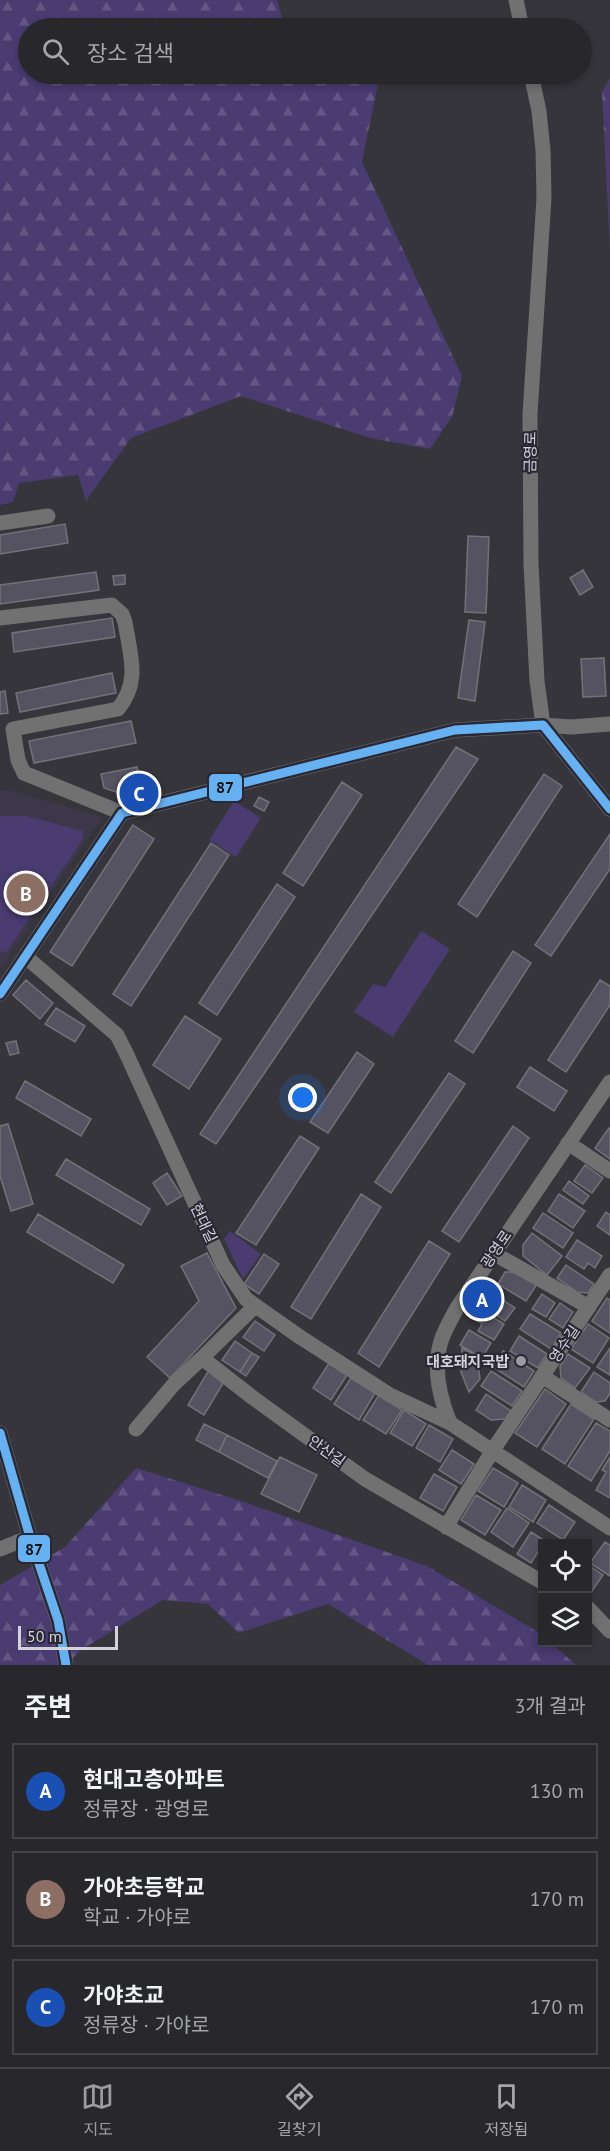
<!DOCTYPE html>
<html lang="ko">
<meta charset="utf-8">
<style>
:root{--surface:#28282c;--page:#343438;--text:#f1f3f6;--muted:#a5a6a9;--line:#444448;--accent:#9c9ba2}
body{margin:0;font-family:"PT Sans","Noto Sans KR",sans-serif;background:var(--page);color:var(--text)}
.controls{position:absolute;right:18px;bottom:18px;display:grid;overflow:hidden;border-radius:0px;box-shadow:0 3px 9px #0003}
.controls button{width:54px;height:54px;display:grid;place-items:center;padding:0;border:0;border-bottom:2px solid var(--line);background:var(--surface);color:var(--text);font:30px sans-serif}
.scale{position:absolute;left:18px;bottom:15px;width:100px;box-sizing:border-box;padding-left:6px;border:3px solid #d3d2da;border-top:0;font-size:16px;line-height:21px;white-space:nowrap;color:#d3d2da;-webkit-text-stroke:4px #2a2834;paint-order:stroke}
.you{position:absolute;left:303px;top:1098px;width:21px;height:21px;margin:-15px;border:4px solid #fff;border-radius:50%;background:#1a73e8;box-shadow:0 0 0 9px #1a73e833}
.badge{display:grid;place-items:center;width:39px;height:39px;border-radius:50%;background:var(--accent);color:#fff;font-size:20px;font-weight:700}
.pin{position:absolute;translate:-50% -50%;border:3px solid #fff;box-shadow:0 2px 6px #0006}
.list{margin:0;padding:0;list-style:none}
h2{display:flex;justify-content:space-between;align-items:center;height:78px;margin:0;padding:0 24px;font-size:26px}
h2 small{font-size:20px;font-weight:400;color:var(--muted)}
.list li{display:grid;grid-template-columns:39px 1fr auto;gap:18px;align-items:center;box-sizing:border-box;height:96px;margin:0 12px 12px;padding:0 12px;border:2px solid var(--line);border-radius:0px}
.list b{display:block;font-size:22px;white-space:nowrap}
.list p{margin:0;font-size:20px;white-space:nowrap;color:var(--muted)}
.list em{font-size:20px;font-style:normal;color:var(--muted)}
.icon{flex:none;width:33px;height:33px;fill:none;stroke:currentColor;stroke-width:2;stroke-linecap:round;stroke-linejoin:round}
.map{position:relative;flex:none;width:610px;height:1665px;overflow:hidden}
.search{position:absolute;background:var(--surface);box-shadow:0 3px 9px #0003;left:18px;right:18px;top:18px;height:66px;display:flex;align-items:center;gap:15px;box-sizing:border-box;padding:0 21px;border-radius:33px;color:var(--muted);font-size:22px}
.sheet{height:402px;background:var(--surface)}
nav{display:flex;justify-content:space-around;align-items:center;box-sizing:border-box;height:84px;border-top:2px solid var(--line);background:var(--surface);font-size:16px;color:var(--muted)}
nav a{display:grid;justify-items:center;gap:3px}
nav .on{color:var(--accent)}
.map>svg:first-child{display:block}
</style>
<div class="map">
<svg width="610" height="1665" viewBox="0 0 610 1665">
<defs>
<pattern id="forest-firs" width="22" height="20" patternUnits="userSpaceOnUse" patternTransform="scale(1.5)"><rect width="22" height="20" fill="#4a3b71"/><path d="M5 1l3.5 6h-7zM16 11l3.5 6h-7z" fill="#635685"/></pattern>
</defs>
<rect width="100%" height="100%" fill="#36353b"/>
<path fill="#3c3849" d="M 0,790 L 9,790 L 102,817 L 0,969 Z"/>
<path fill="#4a3b71" d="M 234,801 L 261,818 L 236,857 L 209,840 Z
M 0,816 L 26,816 L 83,831 L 83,839 L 6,953 L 0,951 Z
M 421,931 L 450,949 L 393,1037 L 354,1012 L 373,984 L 385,987 Z
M 230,1231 L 261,1254 L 243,1279 L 224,1239 Z"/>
<path fill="url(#forest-firs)" d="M 0,0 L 277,0 L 285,28 L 28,28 L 28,74 L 380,74 L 362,162 L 462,376 L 452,417 L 430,449 L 370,438 L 241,396 L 131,438 L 86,501 L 78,475 L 19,483 L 13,502 L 0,505 Z
M 610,78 L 610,250 L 602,92 Z
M 136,1468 L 241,1501 L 427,1566 L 541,1634 L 542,1642 L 551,1643 L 576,1665 L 428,1665 L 328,1604 L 239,1633 L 208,1604 L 163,1600 L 81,1650 L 66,1665 L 0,1665 L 0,1585 L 65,1547 Z"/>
<path fill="#555261" stroke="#727277" stroke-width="1.5" d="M 65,524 L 68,543 L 0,554 L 0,535 Z
M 468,536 L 489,537 L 486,613 L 465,612 Z
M 583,570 L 593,587 L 580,595 L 570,578 Z
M 96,572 L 99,590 L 0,604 L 0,585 Z
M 125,575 L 125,584 L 114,585 L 113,576 Z
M 112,618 L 115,637 L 14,652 L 12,633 Z
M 469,620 L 485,622 L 475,701 L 458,698 Z
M 604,658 L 606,696 L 583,697 L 581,659 Z
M 112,673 L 116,693 L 20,712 L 16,693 Z
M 5,691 L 8,713 L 0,714 L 0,692 Z
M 131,721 L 136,743 L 34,763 L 29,741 Z
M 456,747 L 478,759 L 216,1144 L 200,1134 Z
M 137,767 L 141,790 L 122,794 L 104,788 L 101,774 Z
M 544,774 L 562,786 L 477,917 L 458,904 Z
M 342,782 L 362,795 L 303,886 L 283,873 Z
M 259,797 L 269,802 L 264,811 L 254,806 Z
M 133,825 L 154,839 L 72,966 L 50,952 Z
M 610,834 L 610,869 L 551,956 L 535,945 Z
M 211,843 L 229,855 L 131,1006 L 113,994 Z
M 277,884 L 295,897 L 217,1015 L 199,1003 Z
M 513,951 L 531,963 L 473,1053 L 455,1041 Z
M 26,980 L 53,1003 L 40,1019 L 13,995 Z
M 600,980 L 610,986 L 610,1005 L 566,1072 L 548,1060 Z
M 56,1008 L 85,1026 L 75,1042 L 45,1024 Z
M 185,1016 L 221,1039 L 189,1089 L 153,1065 Z
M 16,1041 L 19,1053 L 10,1055 L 6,1043 Z
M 357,1052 L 374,1064 L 328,1133 L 310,1122 Z
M 530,1067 L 567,1091 L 554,1111 L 517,1087 Z
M 449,1073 L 465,1084 L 391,1193 L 375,1182 Z
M 25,1081 L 91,1119 L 81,1136 L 16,1098 Z
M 8,1124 L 33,1204 L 11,1211 L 0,1176 L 0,1126 Z
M 513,1126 L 529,1138 L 459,1242 L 442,1231 Z
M 609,1128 L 610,1129 L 610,1159 L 595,1148 Z
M 300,1136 L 319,1148 L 256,1245 L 236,1233 Z
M 66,1159 L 150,1209 L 141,1225 L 56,1175 Z
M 585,1165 L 603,1178 L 592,1193 L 574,1181 Z
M 167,1173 L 182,1196 L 167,1205 L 153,1183 Z
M 569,1181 L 589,1196 L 583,1204 L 563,1190 Z
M 361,1194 L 381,1207 L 311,1319 L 291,1307 Z
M 559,1194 L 585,1211 L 573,1228 L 548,1211 Z
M 606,1212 L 610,1215 L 610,1235 L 597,1226 Z
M 543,1213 L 573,1233 L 563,1248 L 533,1228 Z
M 38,1214 L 124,1265 L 113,1283 L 27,1232 Z
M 532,1233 L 562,1256 L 547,1275 L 523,1256 L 523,1245 Z
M 577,1240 L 602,1256 L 595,1268 L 588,1263 L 584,1269 L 566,1257 Z
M 429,1241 L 450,1254 L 379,1367 L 358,1353 Z
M 207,1253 L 236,1308 L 170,1378 L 147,1357 L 199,1301 L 181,1266 Z
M 264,1254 L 279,1264 L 259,1294 L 244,1284 Z
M 566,1265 L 594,1284 L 588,1293 L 577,1292 L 557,1278 Z
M 505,1272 L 517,1272 L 537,1284 L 526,1301 L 498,1284 Z
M 494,1294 L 515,1308 L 505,1321 L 485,1307 Z
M 542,1294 L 555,1303 L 546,1317 L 532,1309 Z
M 607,1298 L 610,1300 L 610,1333 L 592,1321 Z
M 560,1303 L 573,1312 L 563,1328 L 549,1319 Z
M 481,1310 L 504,1324 L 494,1340 L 478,1331 L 482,1324 L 476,1320 Z
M 530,1314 L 561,1333 L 551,1349 L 520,1329 Z
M 255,1321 L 275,1335 L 264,1351 L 243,1337 Z
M 588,1324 L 609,1338 L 593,1363 L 571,1349 Z
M 469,1330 L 491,1343 L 482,1358 L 460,1345 Z
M 519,1336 L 547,1354 L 538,1368 L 510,1351 Z
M 235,1341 L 252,1353 L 240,1372 L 222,1360 Z
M 462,1348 L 477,1356 L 480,1379 L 469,1392 L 461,1372 Z
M 610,1348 L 610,1375 L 597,1367 Z
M 503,1351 L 534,1371 L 524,1387 L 493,1367 Z
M 252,1353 L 259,1357 L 246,1376 L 240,1372 Z
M 568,1354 L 590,1368 L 575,1388 L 561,1378 L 560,1366 Z
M 329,1363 L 347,1375 L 331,1400 L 313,1388 Z
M 209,1370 L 225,1380 L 204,1415 L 188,1405 Z
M 491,1371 L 522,1391 L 512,1406 L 481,1386 Z
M 594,1372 L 610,1383 L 610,1393 L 605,1401 L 596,1402 L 581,1392 Z
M 351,1378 L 375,1393 L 359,1420 L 334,1404 Z
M 545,1389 L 566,1404 L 537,1447 L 515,1433 Z
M 486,1394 L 511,1411 L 505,1419 L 491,1420 L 476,1410 Z
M 379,1395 L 402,1410 L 386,1434 L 363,1420 Z
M 571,1404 L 594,1419 L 565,1464 L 542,1449 Z
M 404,1410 L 426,1424 L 412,1446 L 390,1433 Z
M 596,1423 L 610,1431 L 610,1451 L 591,1481 L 568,1466 Z
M 204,1424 L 227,1435 L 219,1452 L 196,1440 Z
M 429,1425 L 453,1439 L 440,1462 L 416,1448 Z
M 227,1435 L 277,1461 L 268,1478 L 219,1452 Z
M 452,1450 L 474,1464 L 461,1484 L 439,1470 Z
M 280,1457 L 317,1475 L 299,1512 L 261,1494 Z
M 610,1457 L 610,1498 L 596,1490 L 606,1472 L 602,1470 Z
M 493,1468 L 518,1483 L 504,1507 L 478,1491 Z
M 434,1474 L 457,1487 L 443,1511 L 420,1498 Z
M 522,1485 L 546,1500 L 533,1522 L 509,1507 Z
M 476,1495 L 501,1510 L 485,1535 L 461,1520 Z
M 549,1505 L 575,1522 L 563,1540 L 537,1523 Z
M 507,1508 L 529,1523 L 513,1547 L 491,1532 Z
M 531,1532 L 545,1541 L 531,1563 L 517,1554 Z
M 605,1542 L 610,1545 L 610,1576 L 590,1563 Z
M 588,1565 L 603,1575 L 592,1591 L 588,1588 Z"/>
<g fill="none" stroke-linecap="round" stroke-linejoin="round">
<path stroke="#717171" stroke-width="15" d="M 516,0 L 522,28
M 531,74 L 539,111 L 543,150 L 544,198 L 530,414 L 531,564 L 537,681 L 543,725 L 610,809
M 0,523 L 48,516
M 0,618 L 112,605 L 122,614 L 125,622 C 130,655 141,681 118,709 L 13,729 L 18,760 L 24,773 L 122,813
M 26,957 L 117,1035 L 127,1055 L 223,1265 L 246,1299 L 300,1337 L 390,1395 L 450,1423
M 0,994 L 122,813 L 455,730 L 543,725 L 571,727 L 610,724
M 610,1082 L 457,1308 C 452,1317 446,1328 442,1338 C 432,1366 439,1396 450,1423 L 610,1528
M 568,1143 L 610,1171
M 493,1253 L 589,1307
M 202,1358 L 255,1306
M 542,1376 L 610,1420
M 136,1429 L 174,1384 L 202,1358 L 252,1397 L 365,1479 L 542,1582
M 0,1433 L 30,1537 L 58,1620 L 66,1665
M 446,1527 L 493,1450 L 610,1275
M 0,1549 L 30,1537
M 588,1608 L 610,1631"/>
<defs>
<path id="bus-1" d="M 543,725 L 610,809
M 0,994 L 122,813 L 455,730 L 543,725
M 0,1433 L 30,1537 L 58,1620 L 66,1665"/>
</defs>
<use href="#bus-1" stroke="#2a2834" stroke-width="14"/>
<use href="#bus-1" stroke="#66b1f2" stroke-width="9"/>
</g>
<circle fill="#9c9ba2" stroke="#2a2834" stroke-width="2" cx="521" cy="1361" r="6"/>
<g text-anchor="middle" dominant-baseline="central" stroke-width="4.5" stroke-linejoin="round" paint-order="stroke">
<g font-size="15" fill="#d3d2da" stroke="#2a2834">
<text transform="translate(530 452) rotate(-89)">금영로</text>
<text transform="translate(204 1223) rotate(65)">현대길</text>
<text transform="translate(496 1249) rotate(-56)">광영로</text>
<text transform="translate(564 1344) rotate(-56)">영수길</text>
<text transform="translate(327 1451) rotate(36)">안산길</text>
</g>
<g font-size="15" font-weight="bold" fill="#d3d2da" stroke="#2a2834" text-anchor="end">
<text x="509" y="1361">대호돼지국밥</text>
</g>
</g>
<g stroke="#2a2834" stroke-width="2">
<rect x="208" y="773" width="35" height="29" rx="6" fill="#66b1f2"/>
<rect x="17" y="1534" width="34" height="29" rx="6" fill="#66b1f2"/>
</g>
<g font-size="16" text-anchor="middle" font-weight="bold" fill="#111">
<text x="225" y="793">87</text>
<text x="34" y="1555">87</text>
</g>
</svg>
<div class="controls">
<button><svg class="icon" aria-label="locate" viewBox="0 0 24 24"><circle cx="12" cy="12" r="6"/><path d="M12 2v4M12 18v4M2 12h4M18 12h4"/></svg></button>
<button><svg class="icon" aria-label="layers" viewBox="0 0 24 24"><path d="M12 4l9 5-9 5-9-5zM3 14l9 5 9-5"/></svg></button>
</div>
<div class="scale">50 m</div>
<div class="you"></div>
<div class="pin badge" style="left:482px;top:1299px;background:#1a4fb4">A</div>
<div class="pin badge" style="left:26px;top:893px;background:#8d6e63">B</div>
<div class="pin badge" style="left:139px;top:793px;background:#1a4fb4">C</div>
<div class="search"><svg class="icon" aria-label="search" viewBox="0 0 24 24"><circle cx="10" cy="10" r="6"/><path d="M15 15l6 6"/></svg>장소 검색</div>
</div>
<section class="sheet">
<h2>주변<small>3개 결과</small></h2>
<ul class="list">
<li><span class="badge" style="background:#1a4fb4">A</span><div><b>현대고층아파트</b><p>정류장 · 광영로</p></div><em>130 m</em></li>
<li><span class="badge" style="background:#8d6e63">B</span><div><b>가야초등학교</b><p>학교 · 가야로</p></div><em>170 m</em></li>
<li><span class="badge" style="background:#1a4fb4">C</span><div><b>가야초교</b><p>정류장 · 가야로</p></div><em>170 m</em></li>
</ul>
</section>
<nav>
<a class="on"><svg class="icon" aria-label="map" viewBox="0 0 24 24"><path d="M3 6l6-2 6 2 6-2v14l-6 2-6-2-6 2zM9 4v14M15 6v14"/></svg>지도</a>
<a><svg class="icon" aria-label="directions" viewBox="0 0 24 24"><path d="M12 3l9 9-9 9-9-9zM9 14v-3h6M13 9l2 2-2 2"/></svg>길찾기</a>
<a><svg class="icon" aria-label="saved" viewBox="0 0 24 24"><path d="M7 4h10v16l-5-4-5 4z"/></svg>저장됨</a>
</nav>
